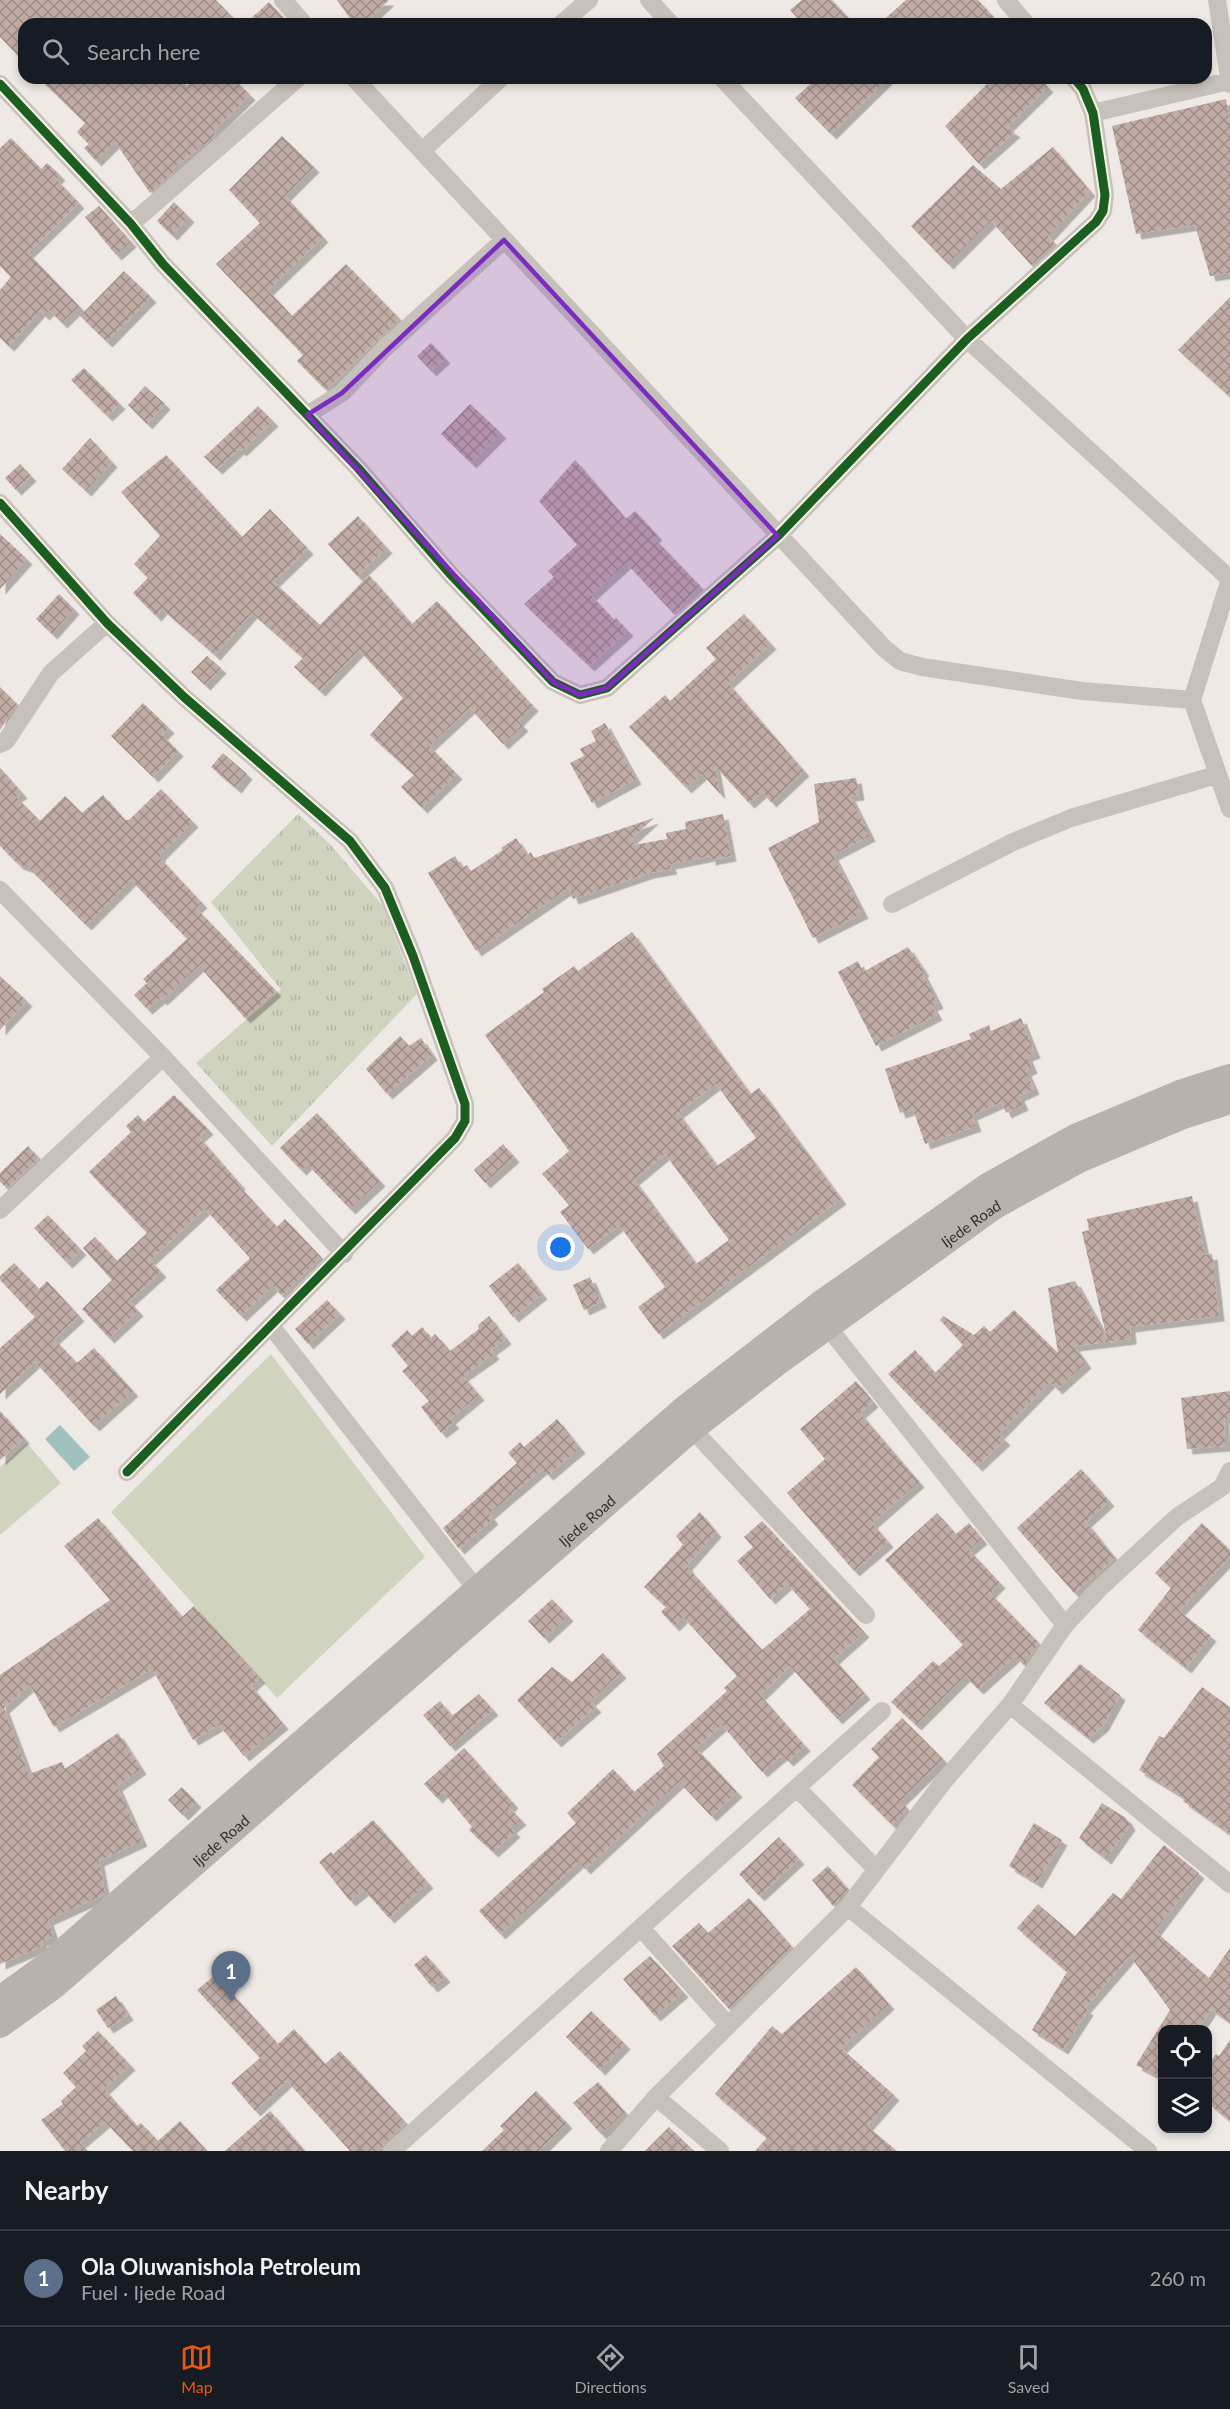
<!DOCTYPE html>
<meta charset="utf-8">
<style>
:root{--surface:#171b24;--page:#242831;--text:#f1f3f6;--muted:#9ea1a6;--line:#363941;--accent:#ea580c}
body{margin:0;font-family:Lato,sans-serif;background:var(--page);color:var(--text)}
.controls{position:absolute;right:18px;bottom:18px;display:grid;overflow:hidden;border-radius:12px;box-shadow:0 3px 9px #0003}
.controls button{width:54px;height:54px;display:grid;place-items:center;padding:0;border:0;border-bottom:2px solid var(--line);background:var(--surface);color:var(--text);font:30px sans-serif}
.you{position:absolute;left:561px;top:1248px;width:21px;height:21px;margin:-15px;border:4px solid #fff;border-radius:50%;background:#1a73e8;box-shadow:0 0 0 9px #1a73e833}
.badge{display:grid;place-items:center;width:39px;height:39px;border-radius:50%;background:var(--accent);color:#fff;font-size:20px;font-weight:700}
.pin{position:absolute;translate:-50% -50px;filter:drop-shadow(0 2px 3px #0008)}
.pin::after{content:'';position:absolute;top:32px;width:21px;height:18px;background:inherit;clip-path:polygon(0 0,100% 0,50% 100%)}
.list{margin:0;padding:0;list-style:none}
h2{display:flex;justify-content:space-between;align-items:center;height:78px;margin:0;padding:0 24px;font-size:26px}
h2 small{font-size:20px;font-weight:400;color:var(--muted)}
.list li{display:grid;grid-template-columns:39px 1fr auto;gap:18px;align-items:center;box-sizing:border-box;height:96px;padding:0 24px;border-top:2px solid var(--line)}
.list b{display:block;font-size:22px;white-space:nowrap}
.list p{margin:0;font-size:20px;white-space:nowrap;color:var(--muted)}
.list em{font-size:20px;font-style:normal;color:var(--muted)}
.icon{flex:none;width:33px;height:33px;fill:none;stroke:currentColor;stroke-width:2;stroke-linecap:round;stroke-linejoin:round}
.map{position:relative;flex:none;width:1230px;height:2151px;overflow:hidden}
.search{position:absolute;background:var(--surface);box-shadow:0 3px 9px #0003;left:18px;right:18px;top:18px;height:66px;display:flex;align-items:center;gap:15px;box-sizing:border-box;padding:0 21px;border-radius:18px;color:var(--muted);font-size:22px}
.sheet{height:174px;background:var(--surface)}
nav{display:flex;justify-content:space-around;align-items:center;box-sizing:border-box;height:84px;border-top:2px solid var(--line);background:var(--surface);font-size:16px;color:var(--muted)}
nav a{display:grid;justify-items:center;gap:3px}
nav .on{color:var(--accent)}
.map>svg:first-child{display:block}
</style>
<div class="map">
<svg width="1230" height="2151" viewBox="0 0 1230 2151">
<defs>
<pattern id="grass-tufts" width="24" height="20" patternUnits="userSpaceOnUse" patternTransform="scale(1.5)"><rect width="24" height="20" fill="#d0d4be"/><path d="M3 7l-1-3M5 7V3M7 7l1-3M15 17l-1-3M17 17v-4M19 17l1-3" fill="none" stroke="#b3b6a3"/></pattern>
<pattern id="building-cross-hatch" width="8" height="8" patternUnits="userSpaceOnUse" patternTransform="scale(1.5)"><rect width="8" height="8" fill="#c1aca5"/><path d="M0 0l8 8M0 8l8-8" fill="none" stroke="#9e8c87"/></pattern>
<filter id="shadow"><feDropShadow dx="5.5" dy="5.5" stdDeviation="0" flood-color="#0004"/></filter>
</defs>
<rect width="100%" height="100%" fill="#eee9e4"/>
<path fill="url(#grass-tufts)" d="M 298,814 L 329,843 L 383,906 L 417,994 L 272,1146 L 196,1063 L 281,990 L 211,902 Z"/>
<path fill="#d0d4be" d="M 271,1354 L 425,1557 L 277,1698 L 111,1512 Z
M 27,1443 L 61,1483 L 0,1535 L 0,1467 Z"/>
<path fill="#a0c1c0" d="M 60,1425 L 90,1457 L 74,1471 L 45,1439 Z"/>
<path fill="url(#building-cross-hatch)" fill-rule="evenodd" filter="url(#shadow)" d="M 0,0 L 216,0 L 239,24 L 24,24 L 24,62 L 0,37 Z
M 337,0 L 389,0 L 364,24 L 354,24 Z
M 802,0 L 832,0 L 854,24 L 803,24 L 790,10 Z
M 906,0 L 978,0 L 1000,24 L 879,24 Z
M 269,2 L 289,24 L 245,24 Z
M 39,78 L 180,78 L 187,86 L 195,78 L 233,78 L 250,95 L 212,132 L 215,136 L 172,169 L 174,172 L 150,193 L 115,142 L 96,161 L 84,148 L 89,144 L 77,132 L 85,123 Z
M 817,78 L 888,78 L 831,134 L 795,98 Z
M 993,78 L 1039,78 L 1048,87 L 1007,127 L 1015,132 L 979,164 L 945,126 Z
M 1226,99 L 1230,123 L 1230,273 L 1210,276 L 1195,225 L 1136,234 L 1112,126 Z
M 282,136 L 314,167 L 285,196 L 323,237 L 268,290 L 292,316 L 346,264 L 400,319 L 326,390 L 297,361 L 303,355 L 216,264 L 260,223 L 229,190 Z
M 11,138 L 41,169 L 47,163 L 60,175 L 56,179 L 79,203 L 28,253 L 79,306 L 62,323 L 49,310 L 44,315 L 40,311 L 9,346 L 0,338 L 0,290 L 11,277 L 0,266 L 0,148 Z
M 1053,147 L 1090,191 L 1048,236 L 1055,244 L 1031,265 L 991,221 L 948,264 L 911,226 L 973,165 L 1001,189 Z
M 174,202 L 189,217 L 172,235 L 157,221 Z
M 99,206 L 131,242 L 116,255 L 85,217 Z
M 124,271 L 151,297 L 107,342 L 80,316 Z
M 1230,297 L 1230,397 L 1178,350 Z
M 431,343 L 445,358 L 431,371 L 417,356 Z
M 84,368 L 120,404 L 107,416 L 71,380 Z
M 145,386 L 165,404 L 147,424 L 128,405 Z
M 470,404 L 501,433 L 471,463 L 441,434 Z
M 258,406 L 273,421 L 241,451 L 239,449 L 217,469 L 204,457 Z
M 90,438 L 112,462 L 86,491 L 62,469 Z
M 166,455 L 242,537 L 270,509 L 308,549 L 274,582 L 320,625 L 369,575 L 412,624 L 437,601 L 533,706 L 518,721 L 523,726 L 503,744 L 470,708 L 429,746 L 457,774 L 422,808 L 401,787 L 414,775 L 370,735 L 403,698 L 359,650 L 320,691 L 294,667 L 303,658 L 252,613 L 215,655 L 162,609 L 156,616 L 133,593 L 148,578 L 134,564 L 160,536 L 121,492 Z
M 575,460 L 626,519 L 635,511 L 657,535 L 654,538 L 700,586 L 674,614 L 626,563 L 591,595 L 614,620 L 616,618 L 628,631 L 589,666 L 524,604 L 554,577 L 548,571 L 577,545 L 539,501 Z
M 20,464 L 31,476 L 16,490 L 5,478 Z
M 358,516 L 387,548 L 357,576 L 328,544 Z
M 0,534 L 27,559 L 0,589 Z
M 59,594 L 74,609 L 52,634 L 36,619 Z
M 744,614 L 771,644 L 728,683 L 804,771 L 771,802 L 762,792 L 749,803 L 715,766 L 720,794 L 702,774 L 686,788 L 629,727 L 665,695 L 670,701 L 716,659 L 706,648 Z
M 207,656 L 221,668 L 205,685 L 191,672 Z
M 0,687 L 17,704 L 0,730 Z
M 143,703 L 169,728 L 162,735 L 178,751 L 153,777 L 111,736 Z
M 605,723 L 636,779 L 592,803 L 570,763 L 584,756 L 580,749 L 596,741 L 591,731 Z
M 223,753 L 247,774 L 236,788 L 211,767 Z
M 0,768 L 22,793 L 16,797 L 40,821 L 65,796 L 82,813 L 103,795 L 125,820 L 129,820 L 161,789 L 193,822 L 160,855 L 160,858 L 202,903 L 196,908 L 276,991 L 245,1018 L 199,966 L 162,1000 L 160,998 L 147,1009 L 134,995 L 147,983 L 143,979 L 187,939 L 131,880 L 86,925 L 29,868 L 18,864 L 0,846 Z
M 856,778 L 859,795 L 850,796 L 870,836 L 833,855 L 863,913 L 813,938 L 768,848 L 819,822 L 814,784 Z
M 723,814 L 731,856 L 710,860 L 710,856 L 670,864 L 672,869 L 649,873 L 573,899 L 569,888 L 476,951 L 428,873 L 455,856 L 462,868 L 467,865 L 471,871 L 503,850 L 501,848 L 516,838 L 527,855 L 531,852 L 534,858 L 654,818 L 632,838 L 634,845 L 667,839 L 666,833 L 686,829 L 685,822 Z
M 632,932 L 750,1094 L 759,1088 L 841,1199 L 658,1334 L 638,1307 L 665,1287 L 619,1225 L 588,1249 L 560,1212 L 569,1205 L 542,1174 L 569,1151 L 485,1035 L 544,992 L 542,989 L 574,966 L 578,971 ZM 716,1084 L 756,1138 L 717,1166 L 678,1113 ZM 665,1154 L 729,1240 L 696,1264 L 634,1180 Z
M 908,947 L 924,971 L 922,972 L 938,1003 L 932,1006 L 937,1015 L 876,1046 L 838,972 L 858,961 L 863,972 Z
M 0,976 L 27,1001 L 0,1030 Z
M 1021,1018 L 1035,1053 L 1027,1056 L 1032,1068 L 1026,1071 L 1034,1089 L 1019,1096 L 1023,1105 L 1006,1113 L 1001,1102 L 972,1115 L 976,1126 L 925,1144 L 913,1109 L 900,1113 L 885,1069 L 971,1039 L 969,1034 L 989,1025 L 991,1031 Z
M 400,1036 L 409,1046 L 421,1038 L 432,1055 L 387,1094 L 366,1069 Z
M 174,1095 L 208,1129 L 199,1137 L 240,1184 L 239,1186 L 277,1227 L 285,1219 L 321,1257 L 284,1294 L 281,1295 L 273,1286 L 241,1316 L 216,1290 L 250,1258 L 205,1209 L 150,1260 L 161,1272 L 129,1301 L 138,1311 L 109,1338 L 82,1309 L 112,1280 L 83,1248 L 95,1237 L 117,1261 L 147,1233 L 89,1172 L 131,1132 L 126,1126 L 138,1115 L 144,1122 Z
M 317,1113 L 380,1181 L 350,1209 L 307,1164 L 301,1170 L 280,1148 Z
M 503,1144 L 514,1157 L 485,1183 L 474,1170 Z
M 28,1146 L 39,1158 L 7,1188 L 0,1182 L 0,1173 Z
M 1192,1196 L 1205,1255 L 1212,1254 L 1219,1316 L 1130,1327 L 1131,1339 L 1074,1346 L 1086,1363 L 1057,1389 L 1050,1382 L 999,1434 L 1005,1440 L 977,1466 L 888,1374 L 915,1350 L 935,1373 L 963,1345 L 940,1320 L 943,1316 L 974,1335 L 984,1326 L 990,1332 L 1014,1310 L 1058,1353 L 1048,1288 L 1075,1281 L 1107,1339 L 1082,1232 L 1089,1230 L 1087,1219 Z
M 48,1215 L 81,1250 L 67,1263 L 34,1228 Z
M 14,1263 L 39,1289 L 47,1281 L 79,1316 L 54,1339 L 77,1363 L 94,1348 L 133,1391 L 94,1426 L 35,1362 L 0,1394 L 0,1348 L 35,1317 L 0,1280 L 0,1276 Z
M 518,1263 L 542,1294 L 513,1317 L 489,1286 Z
M 590,1277 L 601,1302 L 584,1310 L 573,1285 Z
M 327,1300 L 340,1314 L 308,1344 L 295,1329 Z
M 489,1316 L 506,1339 L 491,1350 L 494,1354 L 463,1376 L 479,1395 L 450,1419 L 454,1423 L 441,1433 L 421,1407 L 429,1401 L 402,1371 L 408,1366 L 391,1345 L 407,1330 L 412,1336 L 422,1327 L 431,1338 L 435,1334 L 450,1351 L 479,1329 L 478,1325 Z
M 856,1381 L 873,1402 L 860,1413 L 919,1482 L 872,1523 L 888,1542 L 854,1571 L 787,1493 L 825,1459 L 800,1429 Z
M 1230,1391 L 1230,1420 L 1224,1418 L 1225,1446 L 1187,1449 L 1181,1398 Z
M 0,1411 L 24,1438 L 0,1460 Z
M 557,1419 L 580,1448 L 548,1475 L 542,1469 L 489,1514 L 493,1519 L 459,1549 L 443,1528 L 517,1463 L 508,1453 L 520,1442 L 524,1447 Z
M 1081,1469 L 1109,1501 L 1086,1522 L 1115,1558 L 1074,1593 L 1017,1528 Z
M 700,1512 L 716,1532 L 687,1565 L 689,1569 L 762,1650 L 810,1609 L 787,1584 L 770,1599 L 737,1561 L 753,1547 L 744,1537 L 762,1521 L 864,1632 L 834,1659 L 865,1694 L 837,1719 L 790,1666 L 760,1695 L 805,1746 L 788,1761 L 782,1755 L 762,1772 L 722,1725 L 696,1748 L 737,1792 L 711,1816 L 679,1782 L 585,1869 L 579,1862 L 500,1934 L 479,1911 L 576,1823 L 567,1813 L 613,1769 L 634,1792 L 664,1766 L 657,1754 L 727,1691 L 724,1688 L 737,1676 L 683,1617 L 674,1626 L 661,1612 L 666,1607 L 644,1587 L 683,1545 L 676,1536 Z
M 937,1513 L 956,1534 L 969,1523 L 982,1539 L 969,1550 L 1000,1583 L 990,1593 L 1039,1643 L 1024,1665 L 1015,1656 L 978,1689 L 965,1676 L 916,1725 L 891,1702 L 933,1661 L 939,1666 L 963,1645 L 885,1560 Z
M 98,1518 L 182,1617 L 194,1606 L 260,1678 L 251,1686 L 283,1724 L 244,1756 L 219,1725 L 193,1740 L 152,1669 L 54,1727 L 30,1685 L 4,1708 L 29,1774 L 62,1762 L 65,1769 L 118,1733 L 141,1769 L 117,1786 L 142,1841 L 99,1861 L 105,1894 L 48,1920 L 54,1937 L 41,1941 L 43,1946 L 0,1964 L 0,1675 L 110,1600 L 64,1546 Z
M 1202,1523 L 1230,1550 L 1230,1557 L 1179,1611 L 1211,1636 L 1186,1668 L 1138,1630 L 1171,1588 L 1155,1573 Z
M 552,1599 L 568,1616 L 544,1638 L 528,1621 Z
M 603,1653 L 621,1673 L 590,1701 L 596,1707 L 556,1742 L 517,1700 L 552,1667 L 572,1682 Z
M 1080,1664 L 1120,1695 L 1103,1726 L 1088,1738 L 1044,1703 Z
M 1202,1687 L 1230,1707 L 1230,1834 L 1183,1801 L 1185,1798 L 1139,1770 L 1159,1736 L 1164,1738 Z
M 479,1694 L 493,1710 L 450,1746 L 423,1715 L 440,1701 L 452,1716 Z
M 902,1718 L 943,1759 L 900,1801 L 908,1809 L 892,1825 L 852,1785 L 879,1757 L 871,1749 Z
M 464,1748 L 513,1803 L 509,1807 L 521,1820 L 511,1828 L 515,1832 L 493,1852 L 469,1830 L 472,1827 L 443,1792 L 437,1798 L 424,1784 Z
M 182,1787 L 196,1802 L 183,1815 L 168,1800 Z
M 1102,1803 L 1126,1818 L 1130,1825 L 1106,1859 L 1079,1838 Z
M 373,1820 L 428,1883 L 389,1918 L 364,1890 L 350,1901 L 319,1862 L 331,1852 L 333,1854 Z
M 1034,1823 L 1062,1840 L 1037,1883 L 1009,1866 Z
M 779,1837 L 799,1859 L 759,1896 L 739,1874 Z
M 1164,1845 L 1199,1873 L 1155,1931 L 1209,1978 L 1230,1948 L 1230,2022 L 1211,2009 L 1197,2030 L 1162,2030 L 1162,2078 L 1136,2065 L 1170,2010 L 1130,1956 L 1085,2008 L 1088,2010 L 1063,2049 L 1032,2030 L 1067,1972 L 1017,1928 L 1038,1904 L 1075,1936 L 1113,1893 L 1121,1899 Z
M 828,1866 L 848,1889 L 833,1906 L 812,1880 Z
M 749,1898 L 792,1947 L 729,2009 L 672,1946 L 699,1923 L 708,1933 Z
M 426,1955 L 445,1977 L 432,1987 L 414,1965 Z
M 650,1956 L 683,1992 L 655,2016 L 623,1979 Z
M 856,1967 L 889,2004 L 841,2048 L 894,2095 L 867,2126 L 897,2151 L 755,2151 L 767,2138 L 715,2094 L 772,2026 L 782,2034 Z
M 215,1975 L 278,2044 L 294,2029 L 325,2064 L 340,2051 L 406,2123 L 384,2143 L 381,2151 L 350,2151 L 287,2081 L 255,2111 L 231,2083 L 260,2058 L 197,1990 Z
M 116,1996 L 128,2015 L 108,2028 L 96,2010 Z
M 591,2011 L 625,2044 L 600,2070 L 566,2037 Z
M 98,2031 L 130,2065 L 104,2089 L 137,2126 L 141,2123 L 158,2141 L 180,2121 L 207,2151 L 133,2151 L 105,2122 L 80,2143 L 87,2151 L 65,2151 L 41,2120 L 63,2104 L 61,2101 L 76,2087 L 63,2073 L 86,2051 L 82,2046 Z
M 1230,2040 L 1230,2121 L 1208,2103 L 1208,2065 L 1216,2054 L 1219,2056 Z
M 598,2082 L 625,2112 L 601,2134 L 573,2103 Z
M 536,2091 L 567,2123 L 539,2151 L 482,2151 L 504,2130 L 500,2126 Z
M 270,2111 L 305,2151 L 225,2151 Z
M 669,2127 L 694,2151 L 645,2151 Z"/>
<g fill="none" stroke-linecap="round" stroke-linejoin="round">
<path stroke="#c7c1bc" stroke-width="18" d="M 283,0 L 304,24
M 649,0 L 671,24
M 1006,0 L 1026,24
M 1217,0 L 1230,84
M 561,24 L 589,0
M 354,78 L 883,647 L 900,661 L 922,667 L 1082,691 L 1192,700 L 1230,809
M 722,78 L 967,339 L 1230,579
M 0,84 L 131,224 L 163,264 L 358,468 L 452,576 L 553,682 L 580,695 L 607,688 L 778,536 L 967,339 L 1096,222 L 1103,211 L 1105,195 L 1093,113 L 1083,89 L 1074,78
M 1093,113 L 1229,81
M 423,150 L 501,78
M 131,224 L 298,78
M 307,415 L 342,393 L 384,349 L 504,240
M 0,503 L 107,623 L 184,697 L 350,841 L 385,888 L 413,956 L 465,1104 L 465,1121 L 455,1138 L 127,1472
M 1192,700 L 1230,579
M 0,744 L 6,741 L 51,673 L 107,623
M 0,890 L 163,1057 L 344,1254
M 892,904 L 1013,842 L 1071,818 L 1216,775
M 0,1210 L 163,1057
M 271,1326 L 477,1590
M 827,1326 L 1065,1625
M 692,1429 L 866,1615
M 1010,1705 L 1230,1884
M 797,1788 L 875,1868
M 848,1907 L 1148,2151
M 641,1928 L 728,2025
M 656,2097 L 720,2151
M 392,2151 L 882,1711
M 609,2151 L 656,2097 L 848,1907 L 944,1781 L 1010,1705 L 1065,1625 L 1099,1589 L 1177,1517 L 1222,1487 L 1230,1471"/>
<g stroke="#b8b1ac" stroke-width="26">
<path d="M 0,1999 L 47,1965 L 685,1408 L 820,1304 L 989,1185 L 1075,1137 L 1180,1093 L 1230,1077"/>
<path id="s1" d="M 0,2025 L 54,1986 L 692,1429 L 777,1363 L 995,1206 L 1079,1160 L 1183,1116 L 1230,1101"/>
</g>
<defs>
<path id="cycleway" d="M 0,84 L 131,224 L 163,264 L 358,468 L 452,576 L 553,682 L 580,695 L 607,688 L 778,536 L 967,339 L 1096,222 L 1103,211 L 1105,195 L 1093,113 L 1083,89 L 1074,78
M 0,503 L 107,623 L 184,697 L 350,841 L 385,888 L 413,956 L 465,1104 L 465,1121 L 455,1138 L 127,1472"/>
</defs>
<use href="#cycleway" stroke="#faf3eb" stroke-width="13"/>
<use href="#cycleway" stroke="#1b5e20" stroke-width="9"/>
</g>
<path fill="#7b2cbf" fill-opacity="0.2" stroke="#7b2cbf" stroke-width="4.5" stroke-linejoin="round" d="M 504,240 L 778,536 L 607,688 L 580,695 L 553,682 L 307,415 L 342,393 Z"/>
<g text-anchor="middle" dominant-baseline="central" stroke-width="6" stroke-linejoin="round" paint-order="stroke">
<g font-size="15" fill="#392e2a" stroke="#faf3eb">
<text stroke="none"><textPath href="#s1" startOffset="1260">Ijede Road</textPath></text>
<text stroke="none"><textPath href="#s1" startOffset="774">Ijede Road</textPath></text>
<text stroke="none"><textPath href="#s1" startOffset="288">Ijede Road</textPath></text>
</g>
</g>
</svg>
<div class="controls">
<button><svg class="icon" aria-label="locate" viewBox="0 0 24 24"><circle cx="12" cy="12" r="6"/><path d="M12 2v4M12 18v4M2 12h4M18 12h4"/></svg></button>
<button><svg class="icon" aria-label="layers" viewBox="0 0 24 24"><path d="M12 4l9 5-9 5-9-5zM3 14l9 5 9-5"/></svg></button>
</div>
<div class="you"></div>
<div class="pin badge" style="left:231px;top:2001px;background:#5c6f8a">1</div>
<div class="search"><svg class="icon" aria-label="search" viewBox="0 0 24 24"><circle cx="10" cy="10" r="6"/><path d="M15 15l6 6"/></svg>Search here</div>
</div>
<section class="sheet">
<h2>Nearby<small></small></h2>
<ul class="list">
<li><span class="badge" style="background:#5c6f8a">1</span><div><b>Ola Oluwanishola Petroleum</b><p>Fuel · Ijede Road</p></div><em>260 m</em></li>
</ul>
</section>
<nav>
<a class="on"><svg class="icon" aria-label="map" viewBox="0 0 24 24"><path d="M3 6l6-2 6 2 6-2v14l-6 2-6-2-6 2zM9 4v14M15 6v14"/></svg>Map</a>
<a><svg class="icon" aria-label="directions" viewBox="0 0 24 24"><path d="M12 3l9 9-9 9-9-9zM9 14v-3h6M13 9l2 2-2 2"/></svg>Directions</a>
<a><svg class="icon" aria-label="saved" viewBox="0 0 24 24"><path d="M7 4h10v16l-5-4-5 4z"/></svg>Saved</a>
</nav>
